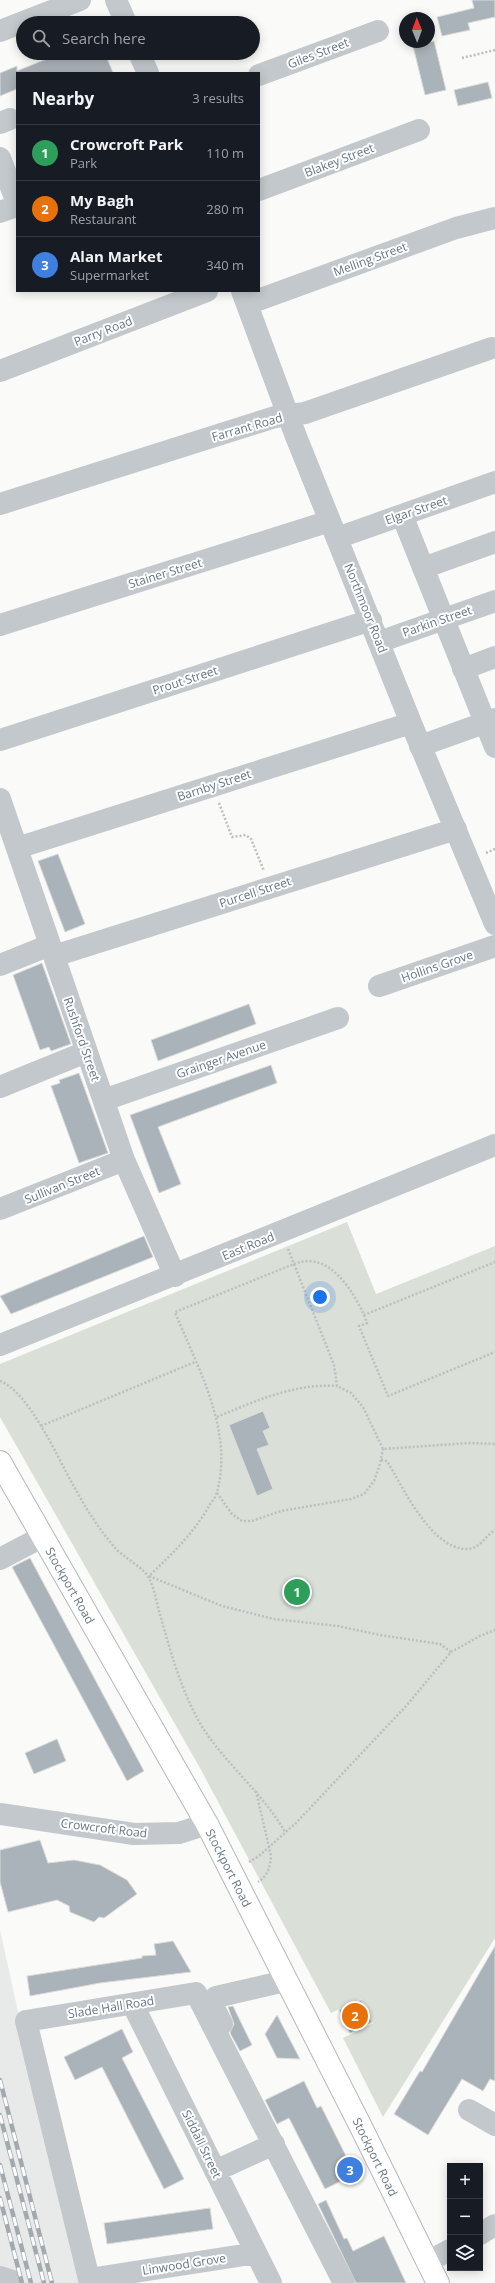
<!DOCTYPE html>
<meta charset="utf-8">
<style>
:root{--surface:#171b24;--page:#242831;--text:#f1f3f6;--muted:#9ea1a6;--line:#363941;--accent:#e4572e}
body{margin:0;font-family:"Open Sans",sans-serif;background:var(--page);color:var(--text)}
.controls{position:absolute;right:12px;bottom:12px;display:grid;overflow:hidden;border-radius:0px;box-shadow:0 2px 10px #0003}
.controls button{width:36px;height:36px;display:grid;place-items:center;padding:0;border:0;border-bottom:1px solid var(--line);background:var(--surface);color:var(--text);font:20px sans-serif}
.compass{position:absolute;left:399px;top:12px;width:36px;height:36px;border-radius:50%;background:var(--surface);box-shadow:0 2px 10px #0003;rotate:359deg}
.you{position:absolute;left:320px;top:1297px;width:14px;height:14px;margin:-10px;border:3px solid #fff;border-radius:50%;background:#1a73e8;box-shadow:0 0 0 6px #1a73e833}
.badge{display:grid;place-items:center;width:26px;height:26px;border-radius:50%;background:var(--accent);color:#fff;font-size:13px;font-weight:700}
.pin{position:absolute;translate:-50% -50%;border:2px solid #fff;box-shadow:0 1px 4px #0006}
.list{margin:0;padding:0;list-style:none}
h2{display:flex;justify-content:space-between;align-items:center;height:52px;margin:0;padding:0 16px;font-size:17px}
h2 small{font-size:13px;font-weight:400;color:var(--muted)}
.list li{display:grid;grid-template-columns:26px 1fr auto;gap:12px;align-items:center;box-sizing:border-box;height:56px;padding:0 16px;border-top:1px solid var(--line)}
.list b{display:block;font-size:15px;white-space:nowrap}
.list p{margin:0;font-size:13px;white-space:nowrap;color:var(--muted)}
.list em{font-size:13px;font-style:normal;color:var(--muted)}
.icon{flex:none;width:22px;height:22px;fill:none;stroke:currentColor;stroke-width:2;stroke-linecap:round;stroke-linejoin:round}
.map{position:relative;flex:none;width:495px;height:2283px;overflow:hidden}
.search{position:absolute;background:var(--surface);box-shadow:0 2px 10px #0003;left:16px;top:16px;width:244px;height:44px;display:flex;align-items:center;gap:10px;box-sizing:border-box;padding:0 14px;border-radius:22px;color:var(--muted);font-size:15px}
.panel{position:absolute;background:var(--surface);box-shadow:0 2px 10px #0003;left:16px;top:72px;width:244px;height:220px;border-radius:0px}
.map>svg:first-child{display:block}
</style>
<div class="map">
<svg width="495" height="2283" viewBox="0 0 495 2283">
<rect width="100%" height="100%" fill="#fafaf8"/>
<path fill="#e8e9e9" d="M 0,1930 L 17,2007 L 83,2283 L 0,2283 Z"/>
<path fill="#dadfd7" d="M 347,1222 L 376,1294 L 495,1246 L 495,1938 L 383,2117 L 343,2038 L 373,2023 L 361,1999 L 331,2013 L 200,1768 L 0,1417 L 0,1364 Z"/>
<path fill="#aab3b9" stroke="#dcdcda" d="M 472,0 L 495,0 L 495,17 L 468,23 L 470,30 L 442,36 L 437,17 L 474,8 Z
M 434,41 L 446,90 L 425,95 L 413,46 Z
M 61,53 L 105,53 L 113,73 L 17,73 L 17,89 L 0,96 L 0,73 L 17,66 L 17,71 Z
M 488,82 L 492,98 L 458,106 L 454,90 Z
M 58,854 L 85,924 L 65,932 L 38,861 Z
M 42,963 L 71,1044 L 51,1051 L 49,1047 L 40,1050 L 13,975 Z
M 249,1004 L 256,1024 L 158,1061 L 151,1040 Z
M 271,1065 L 277,1083 L 158,1127 L 181,1184 L 159,1193 L 130,1115 Z
M 79,1073 L 108,1153 L 79,1163 L 51,1086 L 60,1083 L 59,1080 Z
M 144,1236 L 153,1257 L 11,1314 L 0,1296 Z
M 263,1411 L 270,1428 L 263,1431 L 269,1445 L 257,1449 L 273,1489 L 257,1496 L 229,1425 Z
M 30,1558 L 144,1771 L 127,1781 L 12,1567 Z
M 57,1739 L 66,1761 L 34,1774 L 25,1753 Z
M 40,1840 L 48,1863 L 74,1860 L 100,1865 L 127,1880 L 137,1894 L 104,1918 L 99,1917 L 94,1922 L 70,1912 L 69,1906 L 57,1900 L 8,1912 L 0,1882 L 0,1850 Z
M 173,1941 L 191,1972 L 100,1983 L 30,1996 L 27,1976 L 142,1958 L 142,1956 L 156,1955 L 154,1944 Z
M 495,1946 L 495,2081 L 490,2079 L 483,2091 L 462,2079 L 428,2135 L 394,2114 L 420,2071 L 422,2072 Z
M 361,2000 L 372,2022 L 350,2033 L 339,2010 Z
M 233,2006 L 252,2045 L 240,2051 L 230,2033 L 234,2024 L 228,2007 Z
M 277,2015 L 300,2059 L 277,2058 L 265,2034 Z
M 122,2029 L 133,2052 L 122,2058 L 184,2179 L 164,2189 L 102,2067 L 75,2080 L 64,2057 Z
M 304,2081 L 317,2108 L 321,2106 L 355,2174 L 325,2189 L 289,2118 L 277,2124 L 265,2100 Z
M 326,2200 L 344,2239 L 347,2238 L 353,2251 L 384,2236 L 406,2283 L 356,2283 L 318,2204 Z
M 210,2208 L 213,2229 L 107,2244 L 104,2223 Z"/>
<g fill="none" stroke-linecap="round" stroke-linejoin="round">
<defs>
<g id="highway">
<path id="s1" d="M 0,1462 L 207,1824 L 361,2127 L 438,2283"/>
</g>
</defs>
<use href="#highway" stroke="#b4b9bd" stroke-width="24"/>
<path stroke="#bbbfc2" stroke-width="2.5" stroke-dasharray="2 2" stroke-linecap="butt" d="M 462,58 L 495,50
M 219,803 L 232,837 L 246,835 L 251,839 L 264,871
M 486,853 L 495,849
M 288,1249 L 294,1264 C 328,1250 352,1289 364,1315 L 495,1262
M 364,1315 L 367,1323 L 359,1326 L 388,1396 L 495,1352
M 0,1381 C 28,1391 57,1456 72,1483 C 85,1507 99,1530 117,1550 C 125,1558 145,1569 149,1578 C 155,1590 157,1605 161,1618 C 170,1650 179,1682 194,1712 C 215,1756 260,1788 285,1832
M 217,1417 C 255,1401 295,1383 337,1386
M 41,1426 L 195,1362
M 381,1460 L 387,1461 C 403,1487 431,1550 468,1549 C 481,1548 485,1536 495,1530
M 217,1493 L 232,1514 L 242,1521 L 252,1521 L 281,1511 L 351,1499 L 364,1494 L 374,1481 L 380,1464 L 383,1449
M 451,1652 L 440,1644 L 380,1635 L 338,1626 L 274,1619 L 222,1606 L 149,1576 C 171,1555 192,1535 208,1508 C 210,1503 216,1498 217,1492 C 234,1430 197,1367 175,1312 L 294,1264 L 334,1365 L 337,1386 L 351,1393 L 363,1407 L 383,1449 L 469,1443 L 495,1444
M 256,1791 L 271,1856 C 270,1867 268,1876 258,1882
M 249,1862 L 259,1856 L 296,1823 L 407,1705 L 451,1652 L 480,1636 L 495,1630"/>
<path stroke="#c3c8cc" stroke-width="22" d="M 116,0 L 126,23
M 0,31 L 80,0
M 139,53 L 148,73
M 259,75 L 378,31
M 0,123 L 10,119
M 0,158 L 17,203
M 259,190 L 419,130
M 0,212 L 17,206
M 242,291 L 295,434 L 411,723 L 495,924
M 247,304 L 456,228 L 495,218
M 0,371 L 207,291
M 0,504 L 275,417 L 305,413 L 492,348
M 402,515 L 495,747
M 337,538 L 495,482
M 423,568 L 495,542
M 0,625 L 330,521
M 379,642 L 495,601
M 463,669 L 495,657
M 0,740 L 371,620
M 420,746 L 495,719
M 0,799 L 124,1160 L 175,1276
M 17,848 L 411,723
M 54,956 L 456,829
M 0,965 L 50,945
M 379,986 L 495,946
M 0,1087 L 86,1052
M 104,1100 L 338,1018
M 0,1209 L 124,1160
M 0,1345 L 495,1145
M 0,1559 L 42,1537
M 0,1814 L 134,1834 L 179,1833 L 207,1824
M 133,2005 L 271,2283
M 222,2024 L 213,2006 L 216,1997 L 285,1981
M 469,2110 L 495,2125
M 215,2171 L 274,2144
M 480,2234 L 495,2225
M 427,2262 L 450,2250
M 0,2277 L 12,2281
M 89,2279 L 256,2253
M 90,2283 L 26,2021 L 196,1993 L 344,2283"/>
<use href="#highway" stroke="#fff" stroke-width="22"/>
<defs>
<path id="rail" d="M 0,2080 L 52,2283
M 0,2115 L 44,2283
M 0,2165 L 31,2283
M 0,2198 L 22,2283"/>
</defs>
<use href="#rail" stroke="#a2aab0" stroke-width="4.5"/>
<use href="#rail" stroke="#fff" stroke-width="3" stroke-dasharray="9" stroke-linecap="butt"/>
</g>
<g text-anchor="middle" dominant-baseline="central" stroke-width="4" stroke-linejoin="round" paint-order="stroke">
<g font-size="12" fill="#657683" stroke="#fff">
<text transform="translate(318 53) rotate(-21)">Giles Street</text>
<text transform="translate(339 160) rotate(-21)">Blakey Street</text>
<text transform="translate(370 259) rotate(-20)">Melling Street</text>
<text transform="translate(103 331) rotate(-21)">Parry Road</text>
<text transform="translate(247 427) rotate(-16)">Farrant Road</text>
<text transform="translate(416 510) rotate(-19)">Elgar Street</text>
<text transform="translate(165 573) rotate(-17)">Stainer Street</text>
<text transform="translate(366 608) rotate(68)">Northmoor Road</text>
<text transform="translate(437 621) rotate(-19)">Parkin Street</text>
<text transform="translate(185 680) rotate(-18)">Prout Street</text>
<text transform="translate(214 785) rotate(-18)">Barnby Street</text>
<text transform="translate(255 892) rotate(-18)">Purcell Street</text>
<text transform="translate(437 966) rotate(-19)">Hollins Grove</text>
<text transform="translate(82 1039) rotate(71)">Rushford Street</text>
<text transform="translate(221 1059) rotate(-19)">Grainger Avenue</text>
<text transform="translate(62 1185) rotate(-22)">Sullivan Street</text>
<text transform="translate(248 1246) rotate(-22)">East Road</text>
<text stroke="none"><textPath href="#s1" startOffset="142">Stockport Road</textPath></text>
<text transform="translate(104 1828) rotate(7)">Crowcroft Road</text>
<text stroke="none"><textPath href="#s1" startOffset="466">Stockport Road</textPath></text>
<text transform="translate(111 2007) rotate(-9)">Slade Hall Road</text>
<text transform="translate(202 2144) rotate(64)">Siddall Street</text>
<text stroke="none"><textPath href="#s1" startOffset="790">Stockport Road</textPath></text>
<text transform="translate(184 2264) rotate(-9)">Linwood Grove</text>
</g>
</g>
</svg>
<div class="controls">
<button>+</button>
<button>−</button>
<button><svg class="icon" aria-label="layers" viewBox="0 0 24 24"><path d="M12 4l9 5-9 5-9-5zM3 14l9 5 9-5"/></svg></button>
</div>
<svg class="compass" viewBox="-18 -18 36 36"><path d="M0-13l5 13h-10z" fill="#e53935"/><path d="M0 13l5-13h-10z" fill="#9ea1a6"/></svg>
<div class="you"></div>
<div class="pin badge" style="left:297px;top:1592px;background:#2e9e5b">1</div>
<div class="pin badge" style="left:355px;top:2016px;background:#e8710a">2</div>
<div class="pin badge" style="left:350px;top:2170px;background:#3f7fe0">3</div>
<div class="search"><svg class="icon" aria-label="search" viewBox="0 0 24 24"><circle cx="10" cy="10" r="6"/><path d="M15 15l6 6"/></svg>Search here</div>
<section class="panel">
<h2>Nearby<small>3 results</small></h2>
<ul class="list">
<li><span class="badge" style="background:#2e9e5b">1</span><div><b>Crowcroft Park</b><p>Park</p></div><em>110 m</em></li>
<li><span class="badge" style="background:#e8710a">2</span><div><b>My Bagh</b><p>Restaurant</p></div><em>280 m</em></li>
<li><span class="badge" style="background:#3f7fe0">3</span><div><b>Alan Market</b><p>Supermarket</p></div><em>340 m</em></li>
</ul>
</section>
</div>
